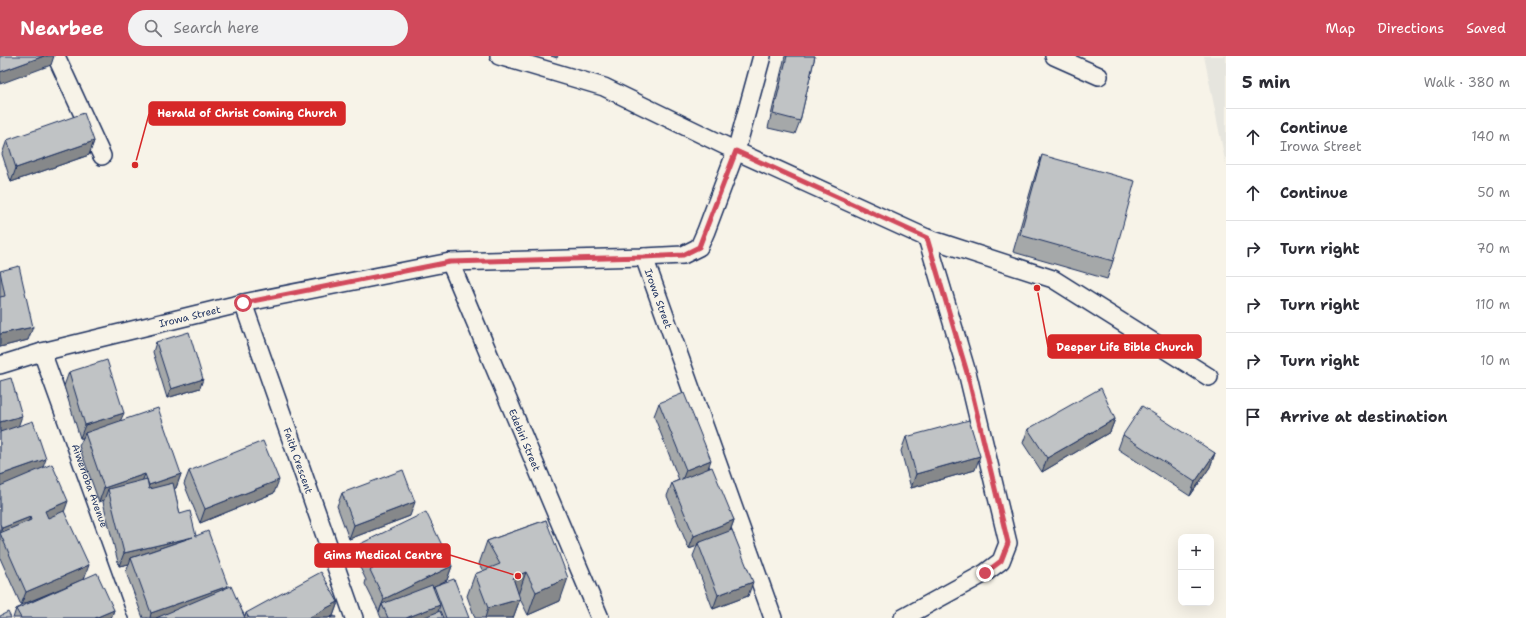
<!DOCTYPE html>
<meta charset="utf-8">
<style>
:root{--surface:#fff;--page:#f2f2f3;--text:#2b2b33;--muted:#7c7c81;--line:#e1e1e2;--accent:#d1495b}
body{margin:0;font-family:"Shantell Sans",sans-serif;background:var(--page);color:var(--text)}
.controls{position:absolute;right:12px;bottom:12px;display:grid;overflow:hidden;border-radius:8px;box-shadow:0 4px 16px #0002}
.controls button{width:36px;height:36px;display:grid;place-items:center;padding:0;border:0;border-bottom:1px solid var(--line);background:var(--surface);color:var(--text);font:20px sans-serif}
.stop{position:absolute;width:12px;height:12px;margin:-9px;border:3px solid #d1495b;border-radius:50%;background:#fff}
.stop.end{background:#d1495b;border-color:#fff;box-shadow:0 1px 4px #0008}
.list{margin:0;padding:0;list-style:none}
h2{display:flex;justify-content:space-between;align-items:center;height:52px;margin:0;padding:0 16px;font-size:17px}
h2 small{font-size:13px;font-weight:400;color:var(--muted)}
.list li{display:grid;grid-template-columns:26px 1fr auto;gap:12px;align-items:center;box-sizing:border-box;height:56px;padding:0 16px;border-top:1px solid var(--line)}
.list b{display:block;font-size:15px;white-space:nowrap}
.list p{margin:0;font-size:13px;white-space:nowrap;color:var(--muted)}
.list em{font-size:13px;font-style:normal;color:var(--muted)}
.icon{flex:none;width:22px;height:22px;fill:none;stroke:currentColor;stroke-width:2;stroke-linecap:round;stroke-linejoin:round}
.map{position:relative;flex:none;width:1226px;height:562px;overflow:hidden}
header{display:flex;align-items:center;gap:24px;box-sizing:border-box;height:56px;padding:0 20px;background:var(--accent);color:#fff}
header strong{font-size:19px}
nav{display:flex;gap:22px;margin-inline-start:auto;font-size:14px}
.search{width:280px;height:36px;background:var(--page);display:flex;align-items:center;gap:10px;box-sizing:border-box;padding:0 14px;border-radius:22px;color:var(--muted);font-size:15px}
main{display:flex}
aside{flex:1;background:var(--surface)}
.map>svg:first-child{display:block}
</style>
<header>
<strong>Nearbee</strong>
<div class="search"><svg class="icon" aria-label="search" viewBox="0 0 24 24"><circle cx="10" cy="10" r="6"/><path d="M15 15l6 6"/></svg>Search here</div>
<nav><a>Map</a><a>Directions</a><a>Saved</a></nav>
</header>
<main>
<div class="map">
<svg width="1226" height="562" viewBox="0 0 1226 562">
<rect width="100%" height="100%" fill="#f7f3e8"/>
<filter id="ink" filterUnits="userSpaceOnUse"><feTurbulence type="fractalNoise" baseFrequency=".025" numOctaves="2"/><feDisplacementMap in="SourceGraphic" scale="8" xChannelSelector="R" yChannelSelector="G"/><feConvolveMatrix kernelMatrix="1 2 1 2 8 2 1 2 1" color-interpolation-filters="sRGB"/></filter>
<g filter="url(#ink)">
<path fill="#e6e5de" d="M 1204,0 L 1226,0 L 1226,109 Z"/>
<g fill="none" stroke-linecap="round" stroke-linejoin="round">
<defs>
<g id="minor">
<path d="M 56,0 L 102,100"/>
<path d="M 499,0 L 604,31 L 736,95 L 927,182 L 1053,223 L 1209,321"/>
<path d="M 1054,0 L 1099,20"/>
<path id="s1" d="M 644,201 L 773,562"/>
<path id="s2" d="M 450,206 L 600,562"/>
<path id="s3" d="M 243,247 L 354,562"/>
<path id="s4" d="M 42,296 L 138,562"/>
<path id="s5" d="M 0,309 L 42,296 L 243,247 L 450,206 L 644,201 L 683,199 L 699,191 L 706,175 L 736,95 L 762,0"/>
<path d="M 903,562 L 985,517 L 1001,505 L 1008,487 L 968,320 L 927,182"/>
</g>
</defs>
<use href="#minor" stroke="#1b2f5e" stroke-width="20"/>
<use href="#minor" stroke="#f7f3e8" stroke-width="17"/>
</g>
<path fill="#a5a8a9" stroke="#1b2f5e" d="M 551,0 L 558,0 L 557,2 Z
M 785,0 L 815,0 L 800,65 L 795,78 L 768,72 Z
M 7,84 L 94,85 L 89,99 L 11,126 L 2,98 Z
M 1042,99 L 1113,205 L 1107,223 L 1013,196 L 1036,116 Z
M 0,215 L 28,284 L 0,291 Z
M 156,286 L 200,332 L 167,342 L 153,296 Z
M 69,316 L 121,364 L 181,418 L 176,432 L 174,432 L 180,458 L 196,480 L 228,530 L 227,531 L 245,560 L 246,557 L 338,546 L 333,560 L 328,562 L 143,562 L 126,516 L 129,508 L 119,510 L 103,446 L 104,444 L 99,446 L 79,390 L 83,382 L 80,382 L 64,330 Z
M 0,325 L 18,370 L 43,412 L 64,455 L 84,522 L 114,554 L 111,562 L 13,562 L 16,553 L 54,536 L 21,549 L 0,502 Z
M 659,347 L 708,413 L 734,464 L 730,475 L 748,540 L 713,553 L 693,500 L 697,490 L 689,493 L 667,440 L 672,427 L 679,424 L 654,360 Z
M 1115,363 L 1110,376 L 1042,416 L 1023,387 L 1028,373 Z
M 1123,379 L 1215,397 L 1210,411 L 1190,440 L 1118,393 Z
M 906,381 L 975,414 L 911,432 L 901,395 Z
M 189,415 L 274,437 L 200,467 L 184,428 Z
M 342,437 L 410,460 L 349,483 L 337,450 Z
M 546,464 L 560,545 L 528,559 L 519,541 L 520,543 L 513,562 L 475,562 L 467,540 L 475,518 L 483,515 L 479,508 L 487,485 Z
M 360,488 L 452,510 L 447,524 L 433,531 L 434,532 L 434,530 L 469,562 L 381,562 L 379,557 L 379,556 L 365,528 L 366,524 L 355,501 Z"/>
<path fill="#86888a" stroke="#1b2f5e" d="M 44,0 L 54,0 L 51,9 L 0,28 L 0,16 Z
M 94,85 L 89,99 L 11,126 L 16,112 Z
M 33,271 L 28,284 L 0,291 L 0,278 Z
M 203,323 L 200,332 L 167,342 L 171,333 Z
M 124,357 L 118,370 L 85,377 L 83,382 L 80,382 L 85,369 Z
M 22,360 L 17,374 L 0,378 L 0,366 Z
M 1115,363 L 1110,376 L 1042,416 L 1047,402 Z
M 1215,397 L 1210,411 L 1190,440 L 1195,426 Z
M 980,400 L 975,414 L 911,432 L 916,418 Z
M 46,403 L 41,417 L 0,431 L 0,419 Z
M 711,404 L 706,418 L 681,427 L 686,414 Z
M 145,418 L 140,431 L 108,433 L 104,444 L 99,446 L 104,432 Z
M 181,418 L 176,432 L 144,443 L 149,429 Z
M 279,424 L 274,437 L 200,467 L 205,453 Z
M 68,445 L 63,459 L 40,469 L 45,455 Z
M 415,446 L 410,460 L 349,483 L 354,469 Z
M 30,461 L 25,475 L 0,478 L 2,472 Z
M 734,464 L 729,478 L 698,487 L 697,490 L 689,493 L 694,480 Z
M 193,481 L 131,502 L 129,508 L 119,510 L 124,497 Z
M 89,509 L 84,523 L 21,549 L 26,536 Z
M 452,510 L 447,524 L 385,554 L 382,548 L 379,556 L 384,543 Z
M 526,516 L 518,539 L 513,522 Z
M 568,522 L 560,545 L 528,559 L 536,536 Z
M 753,526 L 748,540 L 713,553 L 718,539 Z
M 228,530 L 223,543 L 171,562 L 150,562 L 151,557 Z
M 520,543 L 513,562 L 485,562 L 488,552 Z
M 338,546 L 333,560 L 328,562 L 308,562 Z
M 440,549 L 437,559 L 428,562 L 406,562 Z
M 114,554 L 111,562 L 95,562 Z"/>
<path fill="#c0c3c5" stroke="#1b2f5e" d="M 0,0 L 44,0 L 0,16 Z
M 787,0 L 815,0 L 800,65 L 773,58 Z
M 84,57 L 94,85 L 16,112 L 7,84 Z
M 1042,99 L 1135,125 L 1113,205 L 1020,179 Z
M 19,210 L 33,271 L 0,278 L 0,241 L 5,240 L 0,215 Z
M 189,276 L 203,323 L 171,333 L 156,286 Z
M 107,304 L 124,357 L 85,369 L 69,316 Z
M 11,322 L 22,360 L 0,366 L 0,325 Z
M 1101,332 L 1115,363 L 1047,402 L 1028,373 Z
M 684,337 L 711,404 L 686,414 L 659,347 Z
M 1142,350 L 1215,397 L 1195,426 L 1123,379 Z
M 158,352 L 181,418 L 149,429 L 145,418 L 104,432 L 85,377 Z
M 969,364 L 980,400 L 916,418 L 906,381 Z
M 33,365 L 46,403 L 0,419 L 0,376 Z
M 263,385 L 279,424 L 205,453 L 189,415 Z
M 52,408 L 68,445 L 45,455 L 48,462 L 64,455 L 89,509 L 26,536 L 0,477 L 31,464 L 30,461 L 2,472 L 0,468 L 0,430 Z
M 712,411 L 734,464 L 694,480 L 672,427 Z
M 403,414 L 415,446 L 354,469 L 342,437 Z
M 147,423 L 149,433 L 173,427 L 180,458 L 190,455 L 196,480 L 208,475 L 228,530 L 151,557 L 131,502 L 193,481 L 124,497 L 108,433 Z
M 426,456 L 452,510 L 384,543 L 370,514 L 373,513 L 360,488 Z
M 546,464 L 568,522 L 536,536 L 526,516 L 513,522 L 520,543 L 488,552 L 475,518 L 500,508 L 487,485 Z
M 732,474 L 753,526 L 718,539 L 698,487 Z
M 321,516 L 338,546 L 308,562 L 249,562 L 246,557 Z
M 97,517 L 114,554 L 95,562 L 21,562 L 16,553 Z
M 454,523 L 469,562 L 446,562 L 434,530 Z
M 432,529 L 440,549 L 406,562 L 388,562 L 382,548 Z
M 231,530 L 245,562 L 156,562 Z
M 440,555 L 443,562 L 422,562 Z
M 8,556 L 11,562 L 0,562 L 0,560 Z
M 335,560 L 336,562 L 330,562 Z"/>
</g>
<g fill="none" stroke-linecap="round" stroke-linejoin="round" filter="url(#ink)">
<path stroke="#d1495b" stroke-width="5" d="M 243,247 L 450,206 L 644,201 L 683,199 L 699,191 L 736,95 L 927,182 L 968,320 L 1008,487 L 1001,505 L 985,517"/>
</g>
<g text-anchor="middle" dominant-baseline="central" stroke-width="3" stroke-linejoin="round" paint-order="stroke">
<g font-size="10" fill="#1b2f5e" stroke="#f7f3e8">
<text stroke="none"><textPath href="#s1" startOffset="44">Irowa Street</textPath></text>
<text stroke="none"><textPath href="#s5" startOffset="196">Irowa Street</textPath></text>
<text stroke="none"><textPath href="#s2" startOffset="193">Edebiri Street</textPath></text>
<text stroke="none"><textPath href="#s3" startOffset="167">Faith Crescent</textPath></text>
<text stroke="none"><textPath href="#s4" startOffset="142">Aiwerioba Avenue</textPath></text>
</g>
</g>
<path fill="none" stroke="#d62828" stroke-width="1.5" d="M135 109L149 58M1037 232L1048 291M518 520L450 499"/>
<g fill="#d62828" stroke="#f7f3e8" stroke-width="1.5">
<circle cx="135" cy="109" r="4"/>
<circle cx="1037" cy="232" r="4"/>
<circle cx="518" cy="520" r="4"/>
</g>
<g fill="#d62828" stroke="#d62828" stroke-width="1.5">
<rect x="149" y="46" width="196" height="23" rx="4"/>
<rect x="1048" y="279" width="153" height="23" rx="4"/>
<rect x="315" y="488" width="135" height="23" rx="4"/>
</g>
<g font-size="11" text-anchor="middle" font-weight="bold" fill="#fff">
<text x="247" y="61">Herald of Christ Coming Church</text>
<text x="1125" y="295">Deeper Life Bible Church</text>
<text x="383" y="503">Gims Medical Centre</text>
</g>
</svg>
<div class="controls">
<button>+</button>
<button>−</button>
</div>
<div class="stop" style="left:243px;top:247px"></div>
<div class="stop end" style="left:985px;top:517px"></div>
</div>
<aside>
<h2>5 min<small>Walk · 380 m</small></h2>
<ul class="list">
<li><svg class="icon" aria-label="ahead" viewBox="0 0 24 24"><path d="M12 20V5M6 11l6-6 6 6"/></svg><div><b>Continue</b><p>Irowa Street</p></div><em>140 m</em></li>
<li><svg class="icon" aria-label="ahead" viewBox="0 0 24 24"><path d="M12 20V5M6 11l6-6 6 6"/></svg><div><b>Continue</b></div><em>50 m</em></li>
<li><svg class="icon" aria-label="right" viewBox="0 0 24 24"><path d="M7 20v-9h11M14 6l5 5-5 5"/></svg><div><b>Turn right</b></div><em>70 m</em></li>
<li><svg class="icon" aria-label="right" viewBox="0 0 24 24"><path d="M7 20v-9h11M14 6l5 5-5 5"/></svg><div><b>Turn right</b></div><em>110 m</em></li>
<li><svg class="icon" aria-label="right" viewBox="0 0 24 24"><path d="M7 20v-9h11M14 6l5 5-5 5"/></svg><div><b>Turn right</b></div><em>10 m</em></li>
<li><svg class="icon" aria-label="arrive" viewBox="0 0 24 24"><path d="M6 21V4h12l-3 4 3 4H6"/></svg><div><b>Arrive at destination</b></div></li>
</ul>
</aside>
</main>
